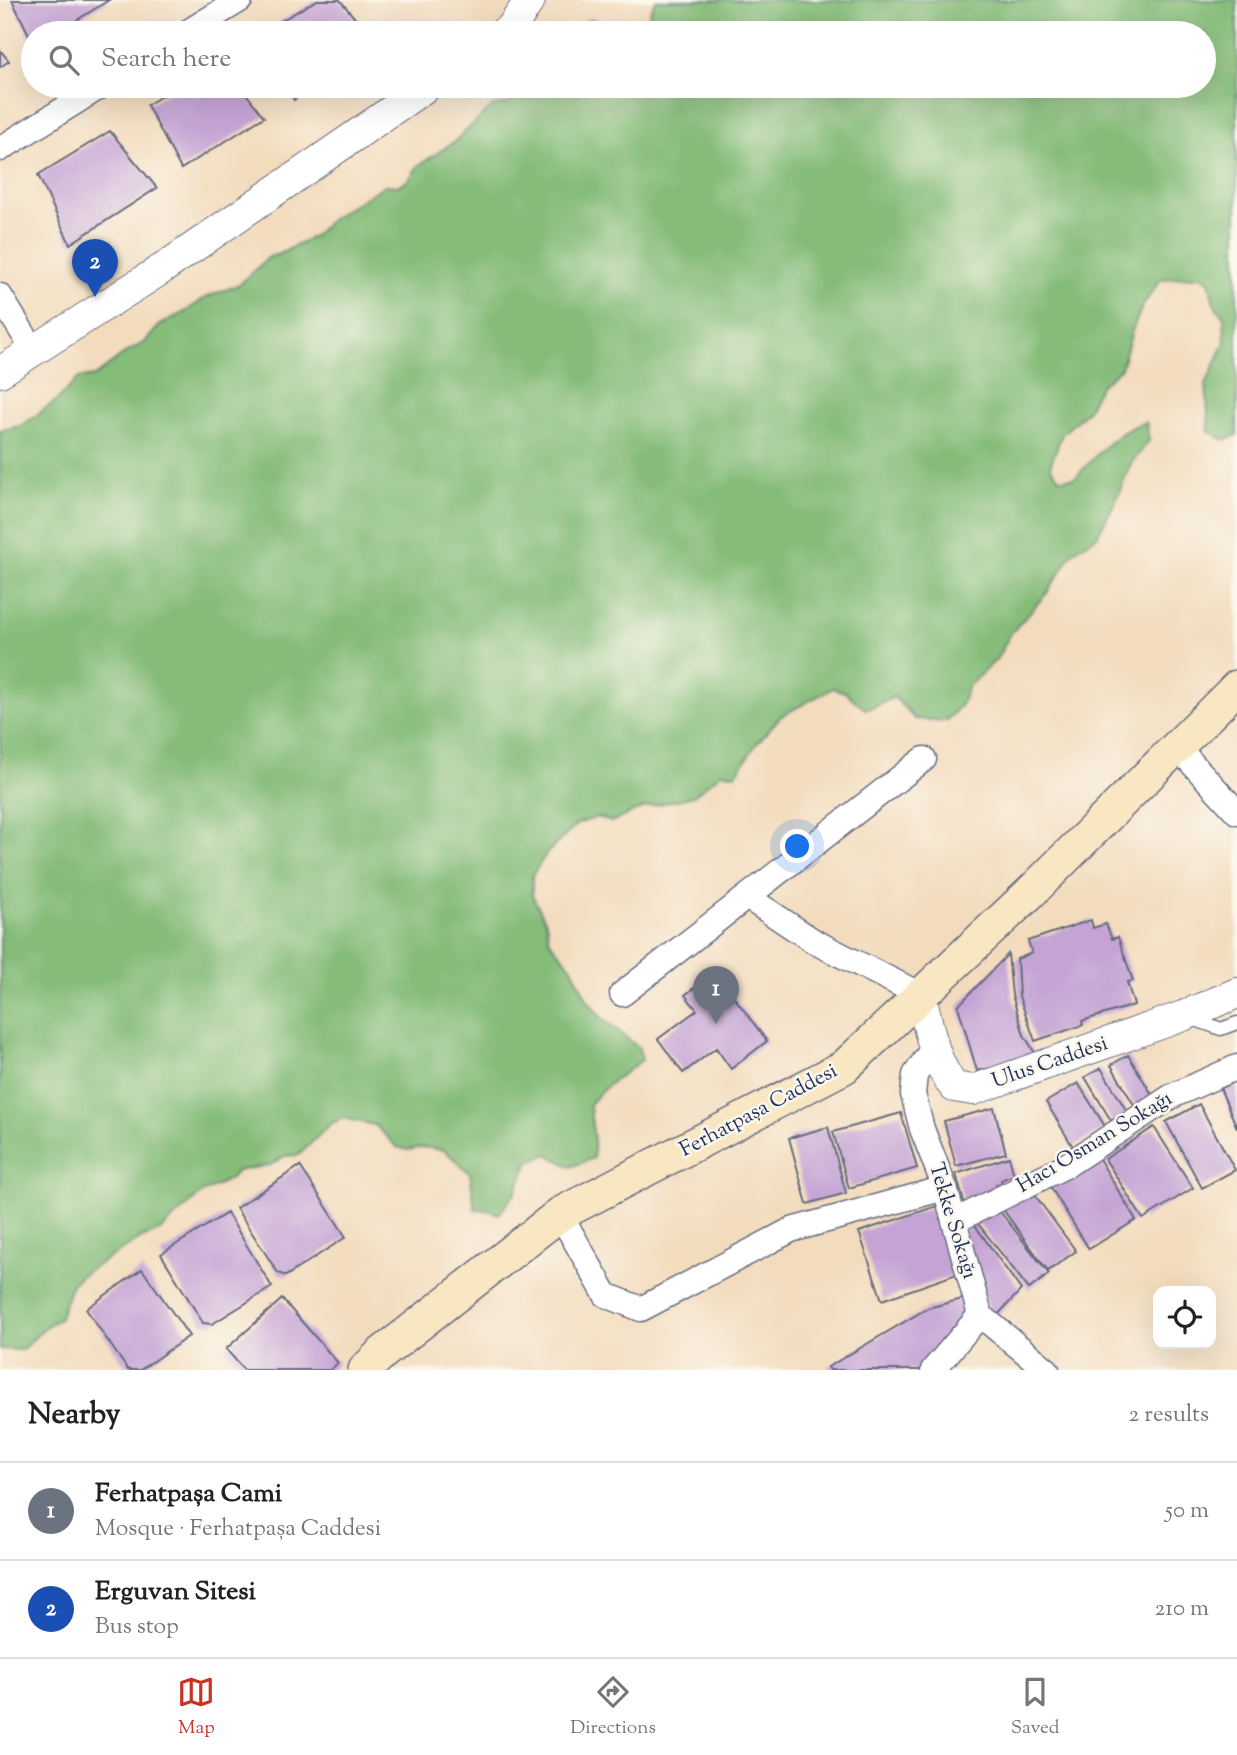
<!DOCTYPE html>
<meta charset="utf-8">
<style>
:root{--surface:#fff;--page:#f6f6f6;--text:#222;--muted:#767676;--line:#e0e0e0;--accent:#c8321e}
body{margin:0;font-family:"Sorts Mill Goudy",serif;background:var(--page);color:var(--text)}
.controls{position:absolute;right:21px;bottom:21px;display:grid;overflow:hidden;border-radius:14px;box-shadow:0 7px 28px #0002}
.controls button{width:63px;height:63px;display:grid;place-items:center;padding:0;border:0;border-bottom:2px solid var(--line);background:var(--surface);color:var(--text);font:35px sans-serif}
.you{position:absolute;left:798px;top:847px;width:24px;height:24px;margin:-18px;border:5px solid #fff;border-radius:50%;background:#1a73e8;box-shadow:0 0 0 10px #1a73e833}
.badge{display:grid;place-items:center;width:46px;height:46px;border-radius:50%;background:var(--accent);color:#fff;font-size:23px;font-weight:700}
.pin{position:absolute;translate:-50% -58px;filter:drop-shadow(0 2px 4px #0008)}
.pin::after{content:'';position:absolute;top:37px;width:24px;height:21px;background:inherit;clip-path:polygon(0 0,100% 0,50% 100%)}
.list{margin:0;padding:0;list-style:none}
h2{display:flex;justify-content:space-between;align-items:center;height:91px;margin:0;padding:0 28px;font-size:30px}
h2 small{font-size:23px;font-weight:400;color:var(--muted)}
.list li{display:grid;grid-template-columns:46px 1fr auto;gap:21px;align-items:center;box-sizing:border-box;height:98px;padding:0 28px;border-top:2px solid var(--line)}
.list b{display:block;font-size:26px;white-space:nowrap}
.list p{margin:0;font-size:23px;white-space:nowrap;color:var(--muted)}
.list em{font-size:23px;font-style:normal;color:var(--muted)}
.icon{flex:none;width:38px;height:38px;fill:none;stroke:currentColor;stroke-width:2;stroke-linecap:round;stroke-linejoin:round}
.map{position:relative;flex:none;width:1237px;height:1370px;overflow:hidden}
.search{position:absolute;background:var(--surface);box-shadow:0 7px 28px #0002;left:21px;right:21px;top:21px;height:77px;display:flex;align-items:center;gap:18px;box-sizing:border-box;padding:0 24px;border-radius:38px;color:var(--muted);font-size:26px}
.sheet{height:287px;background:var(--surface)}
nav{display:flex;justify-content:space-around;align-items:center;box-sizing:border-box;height:98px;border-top:2px solid var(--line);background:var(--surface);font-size:19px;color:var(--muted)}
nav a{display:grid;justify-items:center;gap:4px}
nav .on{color:var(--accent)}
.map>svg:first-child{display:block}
</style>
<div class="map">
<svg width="1237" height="1370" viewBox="0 0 1237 1370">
<rect width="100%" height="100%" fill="#fbf7ec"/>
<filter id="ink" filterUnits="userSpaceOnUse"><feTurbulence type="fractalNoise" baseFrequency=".0143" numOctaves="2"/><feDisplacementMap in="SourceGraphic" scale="14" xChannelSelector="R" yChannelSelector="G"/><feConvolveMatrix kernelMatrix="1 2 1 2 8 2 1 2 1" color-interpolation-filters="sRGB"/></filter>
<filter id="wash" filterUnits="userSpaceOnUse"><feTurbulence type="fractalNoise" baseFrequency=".00686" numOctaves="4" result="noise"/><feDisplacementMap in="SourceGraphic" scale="28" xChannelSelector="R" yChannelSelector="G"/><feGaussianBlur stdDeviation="1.57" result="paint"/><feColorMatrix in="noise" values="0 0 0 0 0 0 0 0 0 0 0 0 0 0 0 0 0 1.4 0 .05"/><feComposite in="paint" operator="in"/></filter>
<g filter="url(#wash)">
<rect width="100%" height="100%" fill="#f3dcbd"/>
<path fill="#84bc78" stroke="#50766b" stroke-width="2" d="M 656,0 L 1237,0 L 1237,435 L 1224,440 L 1209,431 L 1206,384 L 1225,343 L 1224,317 L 1214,304 L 1209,281 L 1200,276 L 1161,279 L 1142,307 L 1133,328 L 1121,368 L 1100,386 L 1087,411 L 1062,434 L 1050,466 L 1060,479 L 1075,478 C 1096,456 1116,430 1146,422 L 1149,441 L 1130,465 L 1116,500 L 1097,536 L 1074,551 L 1047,593 L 1011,633 L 996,660 L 968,686 L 961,705 L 946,721 L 915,719 L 894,697 L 873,707 L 865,709 L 845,692 L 833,688 L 781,716 L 757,743 L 736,774 L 721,773 L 693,796 L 643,808 L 611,822 L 598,817 L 577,824 L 546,854 L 532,876 L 532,895 L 546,922 L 549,940 L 571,966 L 588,1001 L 602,1018 L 639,1048 L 642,1060 L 608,1085 L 590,1103 C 590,1122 597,1140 593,1158 L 571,1167 L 547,1154 L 529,1162 L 515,1193 L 499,1214 L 488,1210 L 475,1209 L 470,1173 L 444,1150 L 421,1147 L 408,1150 L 397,1147 L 375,1125 L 343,1118 L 330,1124 L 299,1155 L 285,1156 L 270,1165 L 237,1171 L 230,1179 L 200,1194 L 160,1231 L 142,1238 L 81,1275 L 72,1284 L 59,1319 L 45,1327 L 22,1350 L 0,1349 L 0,431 L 23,425 L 57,400 L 79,378 L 95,376 L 127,352 L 145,342 L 161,324 L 185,312 L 205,298 L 240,284 L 269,257 L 280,254 L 314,236 L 331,219 L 385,185 L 397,186 L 408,181 L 418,166 L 455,141 L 493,106 L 507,104 L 528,86 L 1204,86 L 1204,33 L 641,33 C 651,22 646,14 656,0 Z
M 593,19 L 616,33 L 562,33 C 573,28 582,21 593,19 Z"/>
<g id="blocks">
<path fill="#c5a4d5" d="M 12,0 L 109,0 L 56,33 L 33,33 L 33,43 Z
M 317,0 L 340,0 L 367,33 L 260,33 Z
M 0,50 L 9,61 L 0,67 Z
M 178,86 L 240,86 L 264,117 L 181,169 L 147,105 Z
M 286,86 L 316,86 L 294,100 Z
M 110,131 L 157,188 L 70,244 L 38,175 Z
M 1091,920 L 1093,928 L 1106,924 L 1112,939 L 1118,937 L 1133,981 L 1127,982 L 1134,1005 L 1082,1021 L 1083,1025 L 1035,1041 L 1019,996 L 1017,959 L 1032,953 L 1028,941 Z
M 1008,954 L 1012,995 L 1024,1035 L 1038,1058 L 977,1071 L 958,1006 Z
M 715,972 L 767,1041 L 731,1069 L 716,1048 L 683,1073 L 658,1039 L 697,1010 L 685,995 Z
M 1128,1055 L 1156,1101 L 1138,1112 L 1111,1065 Z
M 1101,1068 L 1129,1115 L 1113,1124 L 1085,1077 Z
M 1237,1080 L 1237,1128 L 1220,1088 Z
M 1078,1083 L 1106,1128 L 1073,1147 L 1046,1102 Z
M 1199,1104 L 1235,1170 L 1202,1188 L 1166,1122 Z
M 994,1108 L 1006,1153 L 956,1166 L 944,1121 Z
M 901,1113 L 917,1168 L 849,1188 L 833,1132 Z
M 828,1127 L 846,1193 L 807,1204 L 789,1138 Z
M 1154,1127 L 1193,1188 L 1143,1219 L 1105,1159 Z
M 1009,1157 L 1014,1175 L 1001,1180 L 1002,1183 L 996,1184 L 1000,1195 L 965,1206 L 956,1174 Z
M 1098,1157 L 1136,1220 L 1089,1249 L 1050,1186 Z
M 300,1166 L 346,1237 L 286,1276 L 278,1273 L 236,1208 Z
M 1031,1190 L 1076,1251 L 1048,1271 L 1004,1211 Z
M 937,1206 L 960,1273 L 882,1300 L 859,1232 Z
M 998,1209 L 1049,1274 L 1029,1289 L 976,1221 Z
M 227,1213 L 272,1287 L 212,1324 L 203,1323 L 161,1254 Z
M 974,1224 L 1021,1290 L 993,1320 L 962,1233 Z
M 142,1269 L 189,1336 L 140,1370 L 128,1370 L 86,1309 Z
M 966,1298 L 968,1309 L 946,1344 L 925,1370 L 830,1370 L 828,1367 L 928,1308 Z
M 282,1299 L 338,1363 L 330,1370 L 244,1370 L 226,1349 Z"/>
</g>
</g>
<g filter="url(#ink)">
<use href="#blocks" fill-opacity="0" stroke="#676c7f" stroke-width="2"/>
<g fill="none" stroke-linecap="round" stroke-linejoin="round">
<defs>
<path id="service" d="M 1190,1018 L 1221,1029 L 1237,1023"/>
<path id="minor" d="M 186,33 L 240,0
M 0,149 L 101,86
M 0,296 L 34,351
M 1177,747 L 1237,812
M 747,897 L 815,942 L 921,995
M 622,994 L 924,759
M 933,1048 L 915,1075 L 913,1094 L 922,1129 L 945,1188 L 980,1315 L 1047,1370
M 560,1214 L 606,1295 L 641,1309 L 791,1230 L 945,1188
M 955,1221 L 1067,1165 L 1172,1096 L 1237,1067
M 933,1370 L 980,1315"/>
<path id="tertiary" d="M 503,33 L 511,28 L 530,0
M 0,372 L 162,269 L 427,86
M 921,995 C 929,1028 933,1060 954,1087 L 973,1090 L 1183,1016 L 1237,993"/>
<path id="secondary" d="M 365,1370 L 381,1354 L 560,1214 L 844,1067 L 1029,894 L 1237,687"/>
</defs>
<use href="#service" stroke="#676c7f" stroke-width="15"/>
<use href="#minor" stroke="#676c7f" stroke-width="27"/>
<use href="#tertiary" stroke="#676c7f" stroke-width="32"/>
<use href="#secondary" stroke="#676c7f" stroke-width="36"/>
<use href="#service" stroke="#fff" stroke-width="12"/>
<use href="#minor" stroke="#fff" stroke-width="24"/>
<use href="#tertiary" stroke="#fff" stroke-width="30"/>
<use href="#secondary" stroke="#f9e7c3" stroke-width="33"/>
</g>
</g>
<g text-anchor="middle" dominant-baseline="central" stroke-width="5" stroke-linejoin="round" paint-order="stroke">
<g font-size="21" fill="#1b2f5e" stroke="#fbf7ec">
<text transform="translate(1050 1063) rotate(-19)">Ulus Caddesi</text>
<text transform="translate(759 1111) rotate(-28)">Ferhatpaşa Caddesi</text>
<text transform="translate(1095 1143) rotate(-31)">Hacı Osman Sokağı</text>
<text transform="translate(952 1221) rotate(73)">Tekke Sokağı</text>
</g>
</g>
</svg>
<div class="controls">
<button><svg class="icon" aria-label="locate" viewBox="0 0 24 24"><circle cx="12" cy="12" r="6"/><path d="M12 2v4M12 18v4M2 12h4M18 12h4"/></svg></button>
</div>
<div class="you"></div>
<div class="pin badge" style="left:716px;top:1024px;background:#6b7280">1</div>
<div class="pin badge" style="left:95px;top:297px;background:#1a4fb4">2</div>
<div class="search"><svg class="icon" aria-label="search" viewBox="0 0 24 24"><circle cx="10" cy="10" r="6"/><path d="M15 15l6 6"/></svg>Search here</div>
</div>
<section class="sheet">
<h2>Nearby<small>2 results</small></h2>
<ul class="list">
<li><span class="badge" style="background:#6b7280">1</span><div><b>Ferhatpaşa Cami</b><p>Mosque · Ferhatpaşa Caddesi</p></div><em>50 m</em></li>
<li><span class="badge" style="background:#1a4fb4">2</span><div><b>Erguvan Sitesi</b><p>Bus stop</p></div><em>210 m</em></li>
</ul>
</section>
<nav>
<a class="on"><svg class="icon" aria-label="map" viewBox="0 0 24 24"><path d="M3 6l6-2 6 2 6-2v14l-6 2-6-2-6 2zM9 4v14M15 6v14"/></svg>Map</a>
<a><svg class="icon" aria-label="directions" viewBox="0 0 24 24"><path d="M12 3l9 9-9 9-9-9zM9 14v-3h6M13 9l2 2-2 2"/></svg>Directions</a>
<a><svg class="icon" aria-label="saved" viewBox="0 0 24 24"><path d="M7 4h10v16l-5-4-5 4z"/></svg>Saved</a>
</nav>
